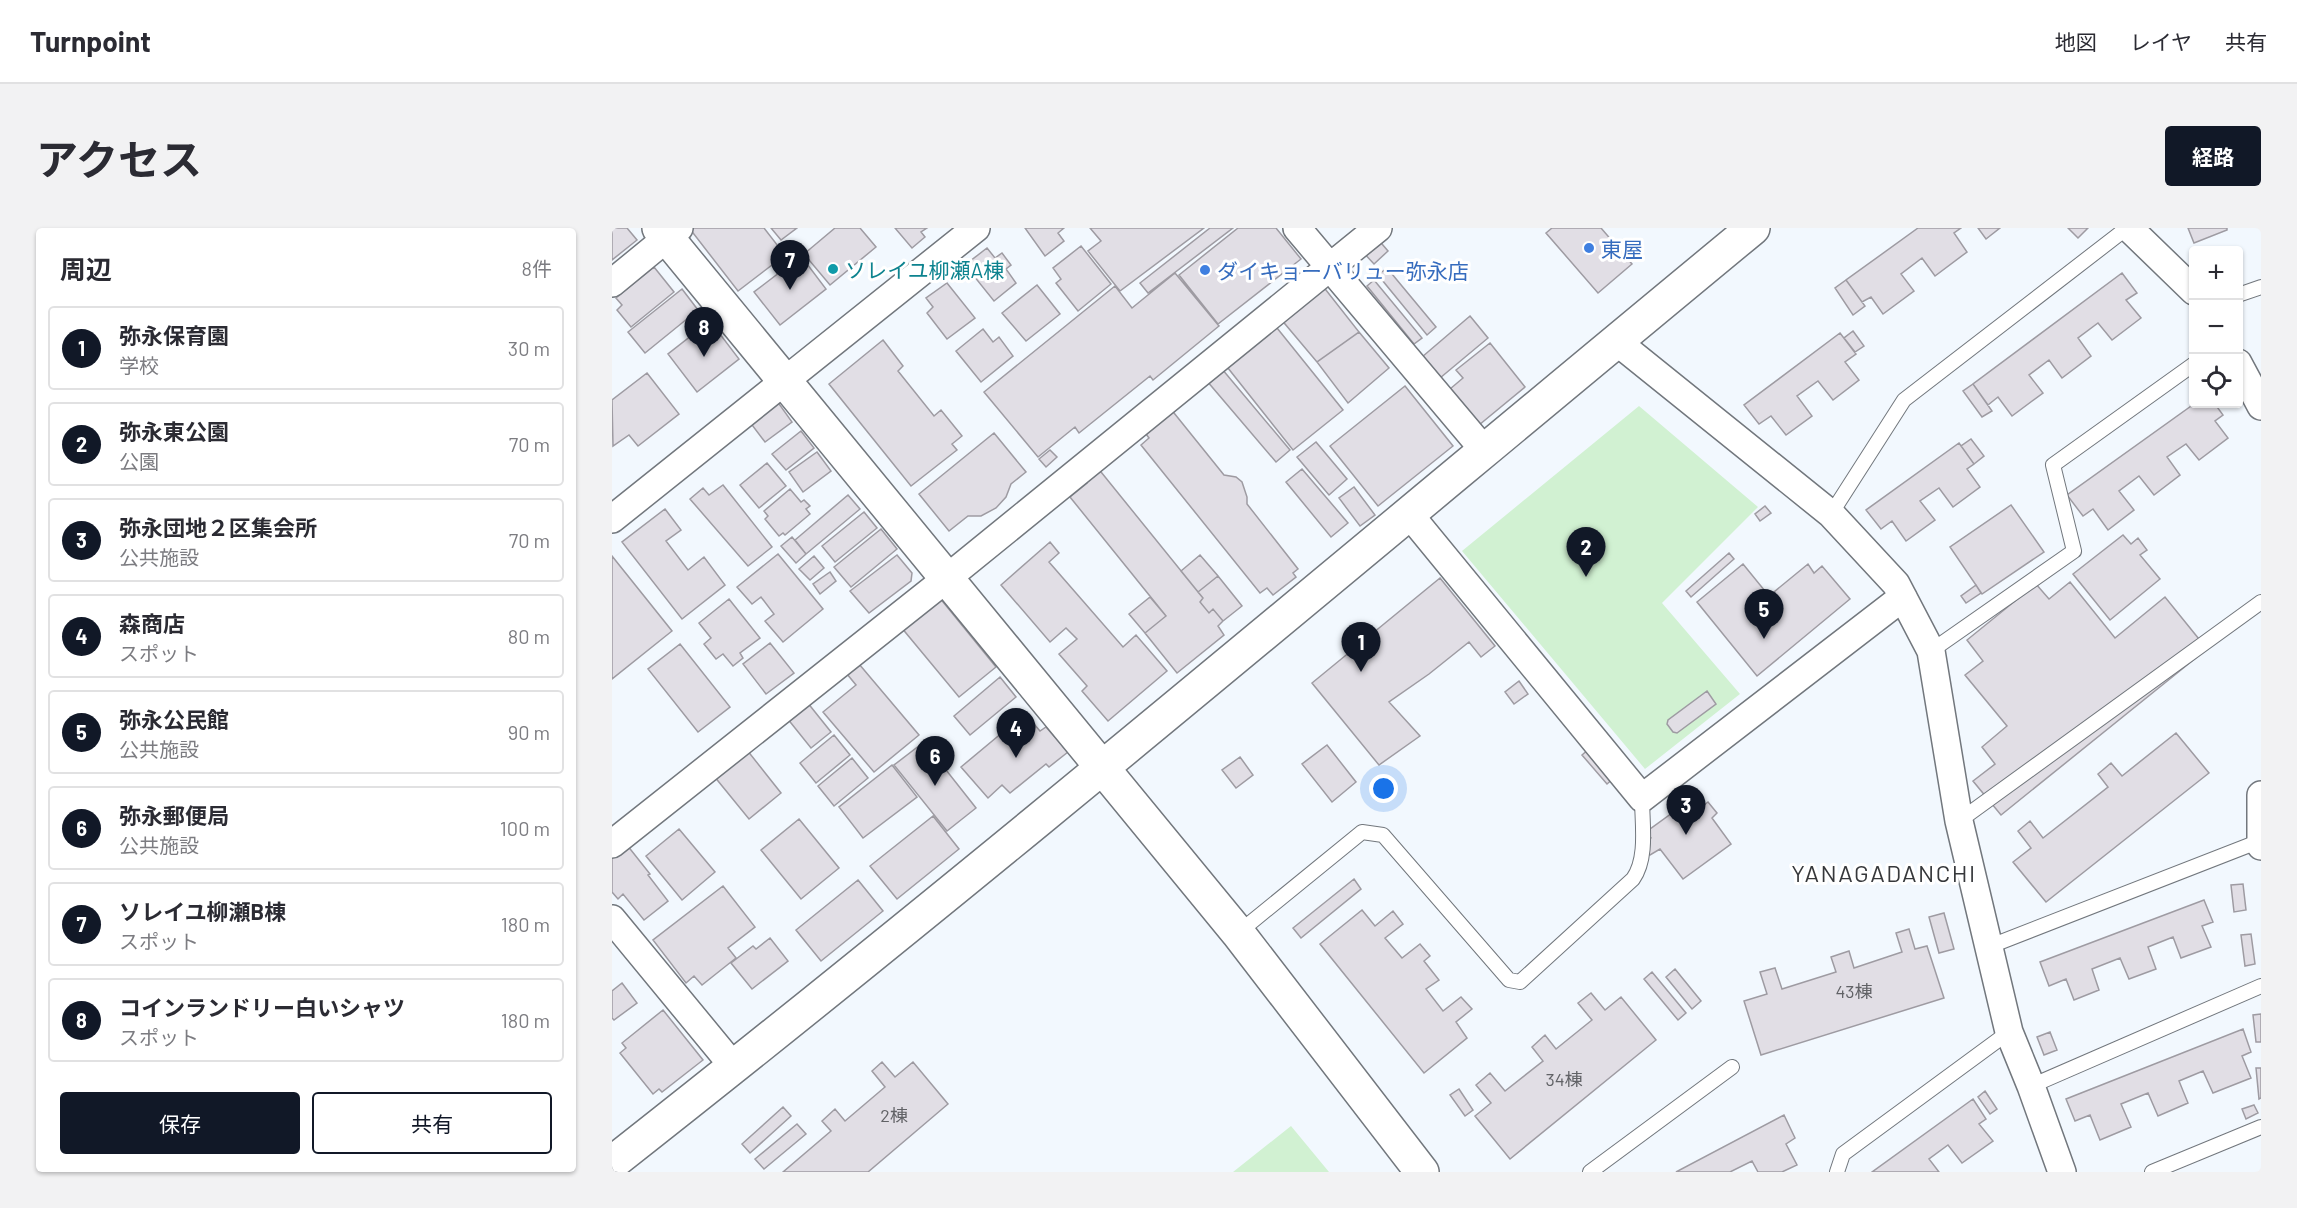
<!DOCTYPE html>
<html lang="ja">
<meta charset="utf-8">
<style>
:root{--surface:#fff;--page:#f2f2f3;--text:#2b2b33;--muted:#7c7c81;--line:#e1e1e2;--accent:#111827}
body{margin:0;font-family:Barlow,"Noto Sans JP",sans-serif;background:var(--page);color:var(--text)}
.controls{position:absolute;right:18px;top:18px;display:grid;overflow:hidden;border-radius:6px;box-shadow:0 2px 4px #0004}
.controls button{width:54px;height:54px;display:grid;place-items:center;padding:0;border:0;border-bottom:2px solid var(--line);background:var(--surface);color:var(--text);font:30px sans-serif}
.you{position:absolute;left:772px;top:561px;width:21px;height:21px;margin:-15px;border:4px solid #fff;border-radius:50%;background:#1a73e8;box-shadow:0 0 0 9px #1a73e833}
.badge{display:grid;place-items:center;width:39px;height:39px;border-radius:50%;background:var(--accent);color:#fff;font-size:20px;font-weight:700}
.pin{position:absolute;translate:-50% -50px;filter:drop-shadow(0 2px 3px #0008)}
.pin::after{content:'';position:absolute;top:32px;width:21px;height:18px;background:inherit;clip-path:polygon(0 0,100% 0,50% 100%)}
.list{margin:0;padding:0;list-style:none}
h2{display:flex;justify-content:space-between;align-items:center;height:78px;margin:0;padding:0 24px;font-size:26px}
h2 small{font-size:20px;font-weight:400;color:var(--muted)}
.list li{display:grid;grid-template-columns:39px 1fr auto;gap:18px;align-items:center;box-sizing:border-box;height:84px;margin:0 12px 12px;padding:0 12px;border:2px solid var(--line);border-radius:6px}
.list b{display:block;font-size:22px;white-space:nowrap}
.list p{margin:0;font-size:20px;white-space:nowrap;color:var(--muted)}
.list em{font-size:20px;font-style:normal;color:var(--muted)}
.actions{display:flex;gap:12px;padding:18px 24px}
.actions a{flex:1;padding:14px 0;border:2px solid var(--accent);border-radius:6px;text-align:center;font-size:21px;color:var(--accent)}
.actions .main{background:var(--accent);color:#fff}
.icon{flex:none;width:33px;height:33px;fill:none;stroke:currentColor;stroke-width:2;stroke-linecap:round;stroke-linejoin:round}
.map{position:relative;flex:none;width:1649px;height:944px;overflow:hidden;border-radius:6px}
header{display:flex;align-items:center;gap:36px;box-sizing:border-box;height:84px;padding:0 30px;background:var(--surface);border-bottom:2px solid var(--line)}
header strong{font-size:28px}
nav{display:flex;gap:33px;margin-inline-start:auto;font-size:21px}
.intro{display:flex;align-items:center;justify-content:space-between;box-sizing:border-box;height:144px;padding:0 36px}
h1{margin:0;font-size:42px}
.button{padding:15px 27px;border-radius:6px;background:var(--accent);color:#fff;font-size:21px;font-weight:700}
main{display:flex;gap:36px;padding:0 36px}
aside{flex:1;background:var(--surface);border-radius:6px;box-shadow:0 2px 4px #0004}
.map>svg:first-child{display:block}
</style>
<header>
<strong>Turnpoint</strong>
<nav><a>地図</a><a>レイヤ</a><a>共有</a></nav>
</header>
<div class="intro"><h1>アクセス</h1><a class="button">経路</a></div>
<main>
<aside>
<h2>周辺<small>8件</small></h2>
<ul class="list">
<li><span class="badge">1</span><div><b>弥永保育園</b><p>学校</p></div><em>30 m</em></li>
<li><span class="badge">2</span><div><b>弥永東公園</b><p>公園</p></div><em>70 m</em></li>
<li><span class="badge">3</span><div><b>弥永団地２区集会所</b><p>公共施設</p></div><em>70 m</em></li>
<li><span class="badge">4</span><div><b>森商店</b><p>スポット</p></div><em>80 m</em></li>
<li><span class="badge">5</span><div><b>弥永公民館</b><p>公共施設</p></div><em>90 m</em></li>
<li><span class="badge">6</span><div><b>弥永郵便局</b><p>公共施設</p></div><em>100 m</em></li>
<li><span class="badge">7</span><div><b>ソレイユ柳瀬B棟</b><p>スポット</p></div><em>180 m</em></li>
<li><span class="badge">8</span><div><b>コインランドリー白いシャツ</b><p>スポット</p></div><em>180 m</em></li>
</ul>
<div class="actions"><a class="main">保存</a><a>共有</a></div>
</aside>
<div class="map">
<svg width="1649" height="944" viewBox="0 0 1649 944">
<rect width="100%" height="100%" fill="#f2f8fe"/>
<path fill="#d1f1d2" d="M 1027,178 L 1146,279 L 1050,375 L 1128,466 L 1033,541 L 850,323 Z
M 679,898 L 717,944 L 621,944 Z"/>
<path fill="#e1dee5" stroke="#9e9ba2" stroke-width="1.5" d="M 0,0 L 15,0 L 25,12 L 0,32 Z
M 80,0 L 152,0 L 173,27 L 126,63 L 78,1 Z
M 159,0 L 185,0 L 169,12 Z
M 223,0 L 248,0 L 264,19 L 218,57 L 192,26 Z
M 283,0 L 315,0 L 309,4 L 313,9 L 300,20 Z
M 413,0 L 452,0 L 446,5 L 452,13 L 433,28 Z
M 478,0 L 592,0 L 508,63 L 476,23 L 489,13 Z
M 598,0 L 621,0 L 536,65 L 528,55 Z
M 626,0 L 664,0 L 689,31 L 606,96 L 567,47 Z
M 940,0 L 989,0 L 1020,36 L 986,65 L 934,5 Z
M 1306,0 L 1349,0 L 1342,5 L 1355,24 L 1323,48 L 1310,30 L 1289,46 L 1302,63 L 1271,86 L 1259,69 L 1250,74 L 1234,52 Z
M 1366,0 L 1388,0 L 1374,11 Z
M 1456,0 L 1476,0 L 1466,10 Z
M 1576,0 L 1615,0 L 1615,2 L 1582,15 Z
M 764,9 L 776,23 L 762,36 L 749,22 Z
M 469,18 L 499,56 L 466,83 L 444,55 L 449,51 L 441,40 Z
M 375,20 L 383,30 L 390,25 L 399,37 L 394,41 L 404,55 L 382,73 L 353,37 Z
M 189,28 L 214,61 L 168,97 L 142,64 Z
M 42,39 L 62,64 L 19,99 L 5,82 L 10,77 L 4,70 Z
M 775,40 L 824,99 L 815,107 L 766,47 Z
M 563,45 L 607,98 L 541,152 L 538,148 L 467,205 L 463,199 L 426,229 L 372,164 L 503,58 L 520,80 Z
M 1510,45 L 1525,65 L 1514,72 L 1529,90 L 1500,112 L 1486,95 L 1466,110 L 1479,128 L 1450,150 L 1437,132 L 1417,147 L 1431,165 L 1400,188 L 1386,169 L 1376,177 L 1361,156 Z
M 762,52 L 810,110 L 802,116 L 755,58 Z
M 1234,52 L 1253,78 L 1241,87 L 1223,60 Z
M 335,55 L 363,90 L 335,111 L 315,85 L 321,79 L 314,70 Z
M 425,57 L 448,86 L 414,113 L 390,85 Z
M 710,57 L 747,104 L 705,134 L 668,90 Z
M 70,61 L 86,82 L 33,125 L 16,104 Z
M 858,88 L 876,110 L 828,150 L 810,129 Z
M 98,93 L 127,131 L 85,164 L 56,126 Z
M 661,95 L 731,182 L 681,222 L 612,135 Z
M 371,101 L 381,114 L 387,109 L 401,128 L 369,154 L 344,123 Z
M 1241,103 L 1252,118 L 1243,124 L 1232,110 Z
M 747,104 L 777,140 L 736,175 L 705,134 Z
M 1228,105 L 1244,126 L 1233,134 L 1247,152 L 1221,172 L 1206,153 L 1185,168 L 1200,188 L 1174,207 L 1159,188 L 1147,196 L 1132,177 Z
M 271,112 L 291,138 L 286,143 L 322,188 L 329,182 L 350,208 L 340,216 L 345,222 L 299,258 L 217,156 Z
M 878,115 L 913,159 L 867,197 L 838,161 L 851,150 L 844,142 Z
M 610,141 L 678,222 L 664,234 L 595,153 Z
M 35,145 L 67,186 L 26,218 L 17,207 L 1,218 L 0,172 Z
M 1361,156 L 1380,183 L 1370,189 L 1351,163 Z
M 793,158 L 841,218 L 766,278 L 718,218 Z
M 165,173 L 180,194 L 153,214 L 137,193 Z
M 1582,176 L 1603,176 L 1611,187 L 1603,193 L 1616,210 L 1587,232 L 1574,216 L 1555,229 L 1568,247 L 1542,267 L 1527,248 L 1507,263 L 1522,282 L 1496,302 L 1481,281 L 1471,288 L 1455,267 Z
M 558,180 L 612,247 L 624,249 L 630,254 L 635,269 L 635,276 L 686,341 L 681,345 L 684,349 L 661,367 L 655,360 L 648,365 L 529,217 L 537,210 L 531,202 Z
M 189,203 L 202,220 L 174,242 L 160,226 Z
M 382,205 L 414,244 L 399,256 L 394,269 L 384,280 L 369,288 L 356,288 L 337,303 L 307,266 Z
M 1359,211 L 1372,228 L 1362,236 L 1349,218 Z
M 704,214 L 735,251 L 717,267 L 685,229 Z
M 1347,215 L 1362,236 L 1355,241 L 1368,259 L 1341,279 L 1327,260 L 1308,273 L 1323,292 L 1294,313 L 1280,293 L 1269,301 L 1254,282 Z
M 438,222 L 445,229 L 434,239 L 427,231 Z
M 205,224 L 219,243 L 191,264 L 177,244 Z
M 155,235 L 174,258 L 147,280 L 128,257 Z
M 485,239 L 591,370 L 588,374 L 597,385 L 601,381 L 611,393 L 606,398 L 612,407 L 565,445 L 533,405 L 554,388 L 458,269 L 475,255 L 472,250 Z
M 690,241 L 736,295 L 719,309 L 674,254 Z
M 111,257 L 160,319 L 136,338 L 78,271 L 91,260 L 97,267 Z
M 742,259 L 763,287 L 748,298 L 727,270 Z
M 178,261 L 189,274 L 192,272 L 198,278 L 194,281 L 198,286 L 173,307 L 171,305 L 167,308 L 153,291 L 156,288 L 152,283 Z
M 236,267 L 248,281 L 194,326 L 183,312 Z
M 1399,277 L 1432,324 L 1370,366 L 1338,319 Z
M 1153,278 L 1159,285 L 1148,293 L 1143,286 Z
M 53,281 L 69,302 L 54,313 L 76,342 L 92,329 L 113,357 L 70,391 L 10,314 Z
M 252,284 L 265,300 L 223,334 L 210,318 Z
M 269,301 L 285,321 L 239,359 L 222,339 Z
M 1511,307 L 1519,316 L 1526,310 L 1535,322 L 1528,327 L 1548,351 L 1498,392 L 1461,346 Z
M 180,309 L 194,326 L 184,335 L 169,318 Z
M 438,314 L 447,325 L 437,334 L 511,419 L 524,407 L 555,443 L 496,493 L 470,463 L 475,458 L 447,426 L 465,411 L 454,400 L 438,414 L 389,357 Z
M 1117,325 L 1122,331 L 1079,369 L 1074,363 Z
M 166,326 L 211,381 L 171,414 L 153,393 L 162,386 L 149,369 L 140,376 L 125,359 Z
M 285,327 L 300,345 L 299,353 L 257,385 L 238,363 Z
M 588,327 L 606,348 L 586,364 L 569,343 Z
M 0,328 L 60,403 L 0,451 Z
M 202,328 L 212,340 L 198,352 L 187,341 Z
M 1131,336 L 1157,368 L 1196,336 L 1202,345 L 1210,338 L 1238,371 L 1145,448 L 1085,374 Z
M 218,344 L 224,353 L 208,366 L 201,356 Z
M 606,348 L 630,378 L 611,393 L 601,381 L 597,385 L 588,374 L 591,370 L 586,364 Z
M 828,350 L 883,418 L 869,429 L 857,414 L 817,446 L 777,474 L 808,508 L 767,537 L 700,455 Z
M 1458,354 L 1503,410 L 1553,369 L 1595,421 L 1389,587 L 1361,553 L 1383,536 L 1370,519 L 1395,498 L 1353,447 L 1371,433 L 1355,412 L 1424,356 L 1437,371 Z
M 1364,357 L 1369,365 L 1354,375 L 1349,368 Z
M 327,369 L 384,439 L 347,469 L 289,399 Z
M 538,369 L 554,388 L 533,405 L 517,386 Z
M 117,371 L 148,410 L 128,425 L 131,430 L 121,438 L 111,426 L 104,431 L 92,416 L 99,410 L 87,395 Z
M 158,415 L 182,445 L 154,466 L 131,436 Z
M 68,416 L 118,479 L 86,504 L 36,441 Z
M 247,436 L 307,507 L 262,544 L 211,484 L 244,457 L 235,446 Z
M 388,449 L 404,469 L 358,507 L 342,488 Z
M 907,453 L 916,466 L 902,476 L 893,464 Z
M 1095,463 L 1104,476 L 1065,505 L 1061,504 L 1055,496 L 1056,492 Z
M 191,469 L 219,504 L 199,520 L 171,485 Z
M 403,494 L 412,504 L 422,496 L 428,503 L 434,499 L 456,524 L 437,539 L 434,536 L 398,565 L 390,557 L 376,570 L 349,539 Z
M 1564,505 L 1597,545 L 1434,674 L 1401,634 L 1419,620 L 1406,603 L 1418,593 L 1431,610 L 1496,559 L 1486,546 L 1499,535 L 1510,548 Z
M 222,507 L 238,527 L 204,555 L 188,535 Z
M 312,514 L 364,580 L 335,603 L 282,537 Z
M 715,517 L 744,554 L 720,574 L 690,536 Z
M 978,520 L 1003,549 L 995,556 L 970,527 Z
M 135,522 L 169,565 L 137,591 L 102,548 Z
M 628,529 L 641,547 L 624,560 L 610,542 Z
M 240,530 L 256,550 L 222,578 L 206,558 Z
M 280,537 L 305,569 L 251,610 L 227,579 Z
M 1085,567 L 1092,577 L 1096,574 L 1105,585 L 1100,590 L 1119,616 L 1071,651 L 1048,621 L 1038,627 L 1030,617 L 1039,610 L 1034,604 Z
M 321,588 L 347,621 L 285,671 L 258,638 Z
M 187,591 L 227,640 L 189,671 L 149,622 Z
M 67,601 L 103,644 L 70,672 L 34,628 Z
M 15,617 L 38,646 L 36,647 L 56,673 L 32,692 L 11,666 L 6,671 L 0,664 L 0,629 Z
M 742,651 L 749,661 L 689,710 L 681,700 Z
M 246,652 L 271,683 L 209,733 L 184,702 Z
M 1631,656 L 1634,682 L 1622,684 L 1619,657 Z
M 111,658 L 143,699 L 116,720 L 124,730 L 90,757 L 82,748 L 74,755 L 41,712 Z
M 1592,672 L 1601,694 L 1590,698 L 1599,719 L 1569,730 L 1561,709 L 1536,719 L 1544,741 L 1517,751 L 1508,730 L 1480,741 L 1487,762 L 1462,772 L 1454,751 L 1437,758 L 1428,734 Z
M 750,682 L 763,698 L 781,683 L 791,696 L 773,710 L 790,730 L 808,716 L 818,728 L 812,733 L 827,752 L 814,761 L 831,783 L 849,769 L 860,781 L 844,794 L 855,810 L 812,845 L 708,716 Z
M 1332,685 L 1342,721 L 1327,725 L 1317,689 Z
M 1297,701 L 1303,721 L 1315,718 L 1332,770 L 1149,827 L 1132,773 L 1155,766 L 1148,744 L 1163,740 L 1170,761 L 1224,744 L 1219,729 L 1237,723 L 1242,740 L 1290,724 L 1284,705 Z
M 1639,706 L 1643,736 L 1633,738 L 1629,707 Z
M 158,710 L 176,733 L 140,761 L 119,735 L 141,718 L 144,721 Z
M 1063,741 L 1089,773 L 1080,781 L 1054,749 Z
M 1040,744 L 1074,785 L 1066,792 L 1032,751 Z
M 10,755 L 25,775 L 2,792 L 0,790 L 0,763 Z
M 979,765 L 993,782 L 1009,769 L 1044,812 L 898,931 L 863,888 L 879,875 L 864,857 L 878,845 L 893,863 L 931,833 L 920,819 L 933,807 L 944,821 L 980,792 L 966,775 Z
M 51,782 L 91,832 L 50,864 L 47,861 L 41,866 L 8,825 L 14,820 L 10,815 Z
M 1649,786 L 1649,814 L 1644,814 L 1641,787 Z
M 1631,801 L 1639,824 L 1630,828 L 1639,850 L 1601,865 L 1591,843 L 1567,853 L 1576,875 L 1546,888 L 1536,865 L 1509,876 L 1519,899 L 1488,912 L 1478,887 L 1463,893 L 1454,871 Z
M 1438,804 L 1445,822 L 1432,827 L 1425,809 Z
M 270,834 L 283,849 L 301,834 L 336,876 L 256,944 L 171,944 L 219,903 L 210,893 L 223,881 L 233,893 L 273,859 L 260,843 Z
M 1644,840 L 1649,840 L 1649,870 L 1647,871 Z
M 847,861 L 861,882 L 853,888 L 838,867 Z
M 1373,863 L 1385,881 L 1378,886 L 1366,869 Z
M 1361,871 L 1374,891 L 1367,896 L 1381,913 L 1350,935 L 1336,917 L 1317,931 L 1327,944 L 1260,944 Z
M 1642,877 L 1646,885 L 1634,891 L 1630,881 Z
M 171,879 L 179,888 L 138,925 L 130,916 Z
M 1172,887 L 1183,910 L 1174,916 L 1185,937 L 1170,944 L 1146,944 L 1140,933 L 1118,944 L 1064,944 Z
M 185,896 L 194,906 L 152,941 L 143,931 Z"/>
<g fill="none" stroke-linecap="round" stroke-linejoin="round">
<defs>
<path id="service" d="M 1626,67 L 1649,59
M 1219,286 L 1292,172 L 1515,0
M 1319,423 L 1462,323 L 1441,237 L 1582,136
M 1347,593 L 1649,374
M 626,705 L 750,604 L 771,607 L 897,752 L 908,754 L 1021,651 C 1036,630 1030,595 1030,570
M 1376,719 L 1648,613
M 1419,858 L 1649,758
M 978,944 L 1120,839
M 1225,944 L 1231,926 L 1397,804
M 1540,944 L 1649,899"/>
<path id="minor" d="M 685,0 L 872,222
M 1517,0 L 1582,63
M 0,55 L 67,0
M 1004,113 L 1219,286 L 1284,356 L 1319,423 L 1347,593 L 1397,804 L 1419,858 L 1450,944
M 1626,135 L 1649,178
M 797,286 L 1030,570 L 1291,369
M 0,291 L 364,0
M 1649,567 L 1649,618
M 0,616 L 334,351 L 766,0
M 0,691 L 122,839"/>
<path id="tertiary" d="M 47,0 L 626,705 L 810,944
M 0,935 C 387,631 762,313 1141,0"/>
</defs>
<use href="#service" stroke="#72777d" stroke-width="16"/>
<use href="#minor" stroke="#72777d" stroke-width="30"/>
<use href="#tertiary" stroke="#72777d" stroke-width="36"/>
<use href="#service" stroke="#fff" stroke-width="14"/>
<use href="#minor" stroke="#fff" stroke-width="27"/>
<use href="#tertiary" stroke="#fff" stroke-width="33"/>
</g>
<g fill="#3f7fe0" stroke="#fff" stroke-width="2">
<circle cx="977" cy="20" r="6"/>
<circle cx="593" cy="42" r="6"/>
</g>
<circle fill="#0f9aa8" stroke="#fff" stroke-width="2" cx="221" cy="41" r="6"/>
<g text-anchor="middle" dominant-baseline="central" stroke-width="6" stroke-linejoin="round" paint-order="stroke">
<g font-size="18" fill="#616266">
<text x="1242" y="763">43棟</text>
<text x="952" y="851">34棟</text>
<text x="282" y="887">2棟</text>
</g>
<g font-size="21" fill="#366cbe" stroke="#fff" text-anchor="start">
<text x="989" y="20">東屋</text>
<text x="605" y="42">ダイキョーバリュー弥永店</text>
</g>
<g font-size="21" fill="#0d838f" stroke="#fff" text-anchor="start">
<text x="233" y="41">ソレイユ柳瀬A棟</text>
</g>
<g font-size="24" letter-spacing="1.5" fill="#36383b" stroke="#fff">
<text x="1272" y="644">YANAGADANCHI</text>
</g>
</g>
</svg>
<div class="controls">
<button>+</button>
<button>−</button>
<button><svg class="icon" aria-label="locate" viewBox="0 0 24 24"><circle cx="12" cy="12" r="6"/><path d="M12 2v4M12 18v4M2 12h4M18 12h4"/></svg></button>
</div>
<div class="you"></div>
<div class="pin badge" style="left:749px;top:444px">1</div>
<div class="pin badge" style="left:974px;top:349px">2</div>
<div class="pin badge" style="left:1074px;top:607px">3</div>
<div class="pin badge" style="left:404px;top:530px">4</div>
<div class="pin badge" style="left:1152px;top:411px">5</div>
<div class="pin badge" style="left:323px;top:558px">6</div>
<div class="pin badge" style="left:178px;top:62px">7</div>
<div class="pin badge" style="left:92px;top:129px">8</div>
</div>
</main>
